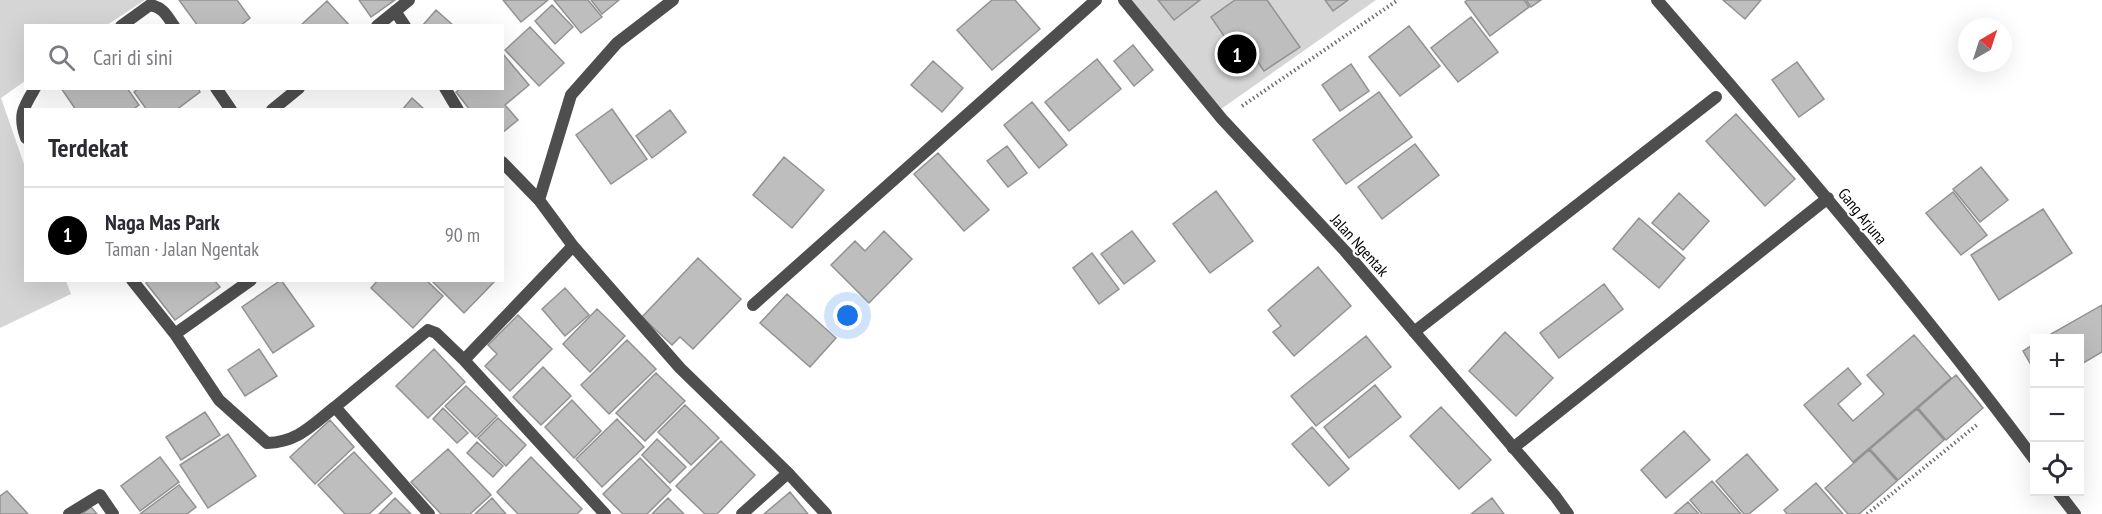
<!DOCTYPE html>
<html lang="id">
<meta charset="utf-8">
<style>
:root{--surface:#fff;--page:#f7f7f7;--text:#2b2b33;--muted:#7c7c81;--line:#e1e1e2;--accent:#000}
body{margin:0;font-family:"PT Sans Narrow",sans-serif;background:var(--page);color:var(--text)}
.controls{position:absolute;right:18px;bottom:18px;display:grid;overflow:hidden;border-radius:0px;box-shadow:0 6px 24px #0002}
.controls button{width:54px;height:54px;display:grid;place-items:center;padding:0;border:0;border-bottom:2px solid var(--line);background:var(--surface);color:var(--text);font:30px sans-serif}
.compass{position:absolute;left:1958px;top:18px;width:54px;height:54px;border-radius:50%;background:var(--surface);box-shadow:0 6px 24px #0002;rotate:39deg}
.you{position:absolute;left:848px;top:316px;width:21px;height:21px;margin:-15px;border:4px solid #fff;border-radius:50%;background:#1a73e8;box-shadow:0 0 0 9px #1a73e833}
.badge{display:grid;place-items:center;width:39px;height:39px;border-radius:50%;background:var(--accent);color:#fff;font-size:20px;font-weight:700}
.pin{position:absolute;translate:-50% -50%;border:3px solid #fff;box-shadow:0 2px 6px #0006}
.list{margin:0;padding:0;list-style:none}
h2{display:flex;justify-content:space-between;align-items:center;height:78px;margin:0;padding:0 24px;font-size:26px}
h2 small{font-size:20px;font-weight:400;color:var(--muted)}
.list li{display:grid;grid-template-columns:39px 1fr auto;gap:18px;align-items:center;box-sizing:border-box;height:96px;padding:0 24px;border-top:2px solid var(--line)}
.list b{display:block;font-size:22px;white-space:nowrap}
.list p{margin:0;font-size:20px;white-space:nowrap;color:var(--muted)}
.list em{font-size:20px;font-style:normal;color:var(--muted)}
.icon{flex:none;width:33px;height:33px;fill:none;stroke:currentColor;stroke-width:2;stroke-linecap:round;stroke-linejoin:round}
.map{position:relative;flex:none;width:2102px;height:514px;overflow:hidden}
.search{position:absolute;background:var(--surface);box-shadow:0 6px 24px #0002;left:24px;top:24px;width:480px;height:66px;display:flex;align-items:center;gap:15px;box-sizing:border-box;padding:0 21px;border-radius:0px;color:var(--muted);font-size:22px}
.panel{position:absolute;background:var(--surface);box-shadow:0 6px 24px #0002;left:24px;top:108px;width:480px;height:174px;border-radius:0px}
.map>svg:first-child{display:block}
</style>
<div class="map">
<svg width="2102" height="514" viewBox="0 0 2102 514">
<rect width="100%" height="100%" fill="#fff"/>
<path fill="#d5d5d5" d="M 0,0 L 145,0 L 107,25 L 26,26 L 25,81 L 1,98 L 25,167 L 26,280 L 66,281 L 71,294 L 0,328 Z
M 1127,0 L 1376,0 L 1221,109 Z"/>
<path fill="#bebebe" stroke="#929292" stroke-width="1.5" d="M 179,0 L 237,0 L 250,18 L 240,26 L 198,26 Z
M 359,0 L 395,0 L 371,17 Z
M 503,0 L 548,0 L 521,22 Z
M 554,0 L 588,0 L 602,17 L 581,33 Z
M 591,0 L 619,0 L 602,14 Z
M 992,0 L 1015,0 L 1040,29 L 992,70 L 957,30 Z
M 1158,0 L 1200,0 L 1174,20 Z
M 1235,0 L 1267,0 L 1300,47 L 1264,71 L 1246,45 L 1235,52 L 1211,17 Z
M 1325,0 L 1348,0 L 1333,11 Z
M 1467,0 L 1524,0 L 1529,7 L 1490,36 L 1465,2 Z
M 1526,0 L 1541,0 L 1531,7 Z
M 1723,0 L 1761,0 L 1745,19 Z
M 327,1 L 350,26 L 300,26 Z
M 552,5 L 573,27 L 555,44 L 535,21 Z
M 436,10 L 454,26 L 422,26 Z
M 1471,17 L 1498,52 L 1458,82 L 1431,48 Z
M 1409,26 L 1440,66 L 1400,96 L 1369,57 Z
M 530,27 L 564,63 L 539,86 L 505,50 Z
M 1133,45 L 1153,70 L 1134,86 L 1114,61 Z
M 503,54 L 529,85 L 505,105 L 518,120 L 502,133 L 502,110 L 470,110 L 456,92 L 461,88 L 502,88 Z
M 1097,59 L 1121,89 L 1069,131 L 1045,102 Z
M 933,61 L 963,88 L 942,112 L 911,85 Z
M 1797,62 L 1824,99 L 1799,117 L 1772,80 Z
M 1351,64 L 1369,91 L 1340,111 L 1322,85 Z
M 61,88 L 127,88 L 139,105 L 132,110 L 76,110 Z
M 139,88 L 198,88 L 200,92 L 176,110 L 147,110 L 134,92 Z
M 1379,92 L 1412,137 L 1346,184 L 1313,140 Z
M 412,98 L 425,110 L 402,110 Z
M 1032,102 L 1067,145 L 1039,168 L 1004,125 Z
M 612,109 L 647,159 L 611,184 L 576,135 Z
M 670,110 L 686,132 L 652,158 L 636,136 Z
M 1736,114 L 1795,179 L 1765,206 L 1706,141 Z
M 1415,144 L 1439,175 L 1382,219 L 1358,187 Z
M 1007,146 L 1027,173 L 1008,187 L 987,161 Z
M 938,153 L 989,210 L 964,231 L 914,174 Z
M 784,157 L 824,190 L 792,228 L 753,195 Z
M 1981,167 L 2008,200 L 1980,222 L 1953,189 Z
M 1216,191 L 1253,241 L 1210,273 L 1173,224 Z
M 1953,192 L 1987,235 L 1961,255 L 1926,213 Z
M 1679,193 L 1709,221 L 1683,250 L 1652,223 Z
M 2043,209 L 2072,253 L 1999,300 L 1971,255 Z
M 1639,218 L 1685,258 L 1659,288 L 1613,249 Z
M 884,231 L 912,259 L 869,303 L 831,265 L 855,241 L 865,251 Z
M 1132,231 L 1155,261 L 1124,284 L 1101,254 Z
M 1092,253 L 1119,289 L 1099,304 L 1073,268 Z
M 698,258 L 741,299 L 693,349 L 680,337 L 672,345 L 642,317 Z
M 1318,267 L 1351,306 L 1294,356 L 1273,332 L 1281,326 L 1268,310 Z
M 149,280 L 214,280 L 220,287 L 175,320 L 146,283 Z
M 281,280 L 314,326 L 273,353 L 242,307 Z
M 378,280 L 426,280 L 443,296 L 413,328 L 371,288 Z
M 431,280 L 492,280 L 494,282 L 464,313 Z
M 1604,284 L 1623,309 L 1559,358 L 1540,333 Z
M 565,288 L 589,315 L 565,336 L 542,309 Z
M 787,294 L 836,338 L 810,367 L 760,323 Z
M 2102,305 L 2102,352 L 2080,365 L 2080,338 L 2044,338 Z
M 597,309 L 625,336 L 590,372 L 563,344 Z
M 518,315 L 552,349 L 510,391 L 485,366 L 497,354 L 488,345 Z
M 1505,332 L 1553,378 L 1516,416 L 1469,371 Z
M 1914,335 L 1951,378 L 1853,462 L 1804,405 L 1848,368 L 1861,384 L 1838,404 L 1853,421 L 1884,394 L 1867,375 Z
M 1366,336 L 1391,367 L 1316,426 L 1291,396 Z
M 627,340 L 656,369 L 609,414 L 581,385 Z
M 2034,344 L 2034,370 L 2023,351 Z
M 259,349 L 277,376 L 245,396 L 228,370 Z
M 434,349 L 465,382 L 428,418 L 396,386 Z
M 543,367 L 571,396 L 541,425 L 513,397 Z
M 656,373 L 685,401 L 645,441 L 616,413 Z
M 1956,375 L 1983,408 L 1946,440 L 1918,408 Z
M 1375,385 L 1401,417 L 1349,458 L 1324,427 Z
M 466,386 L 497,416 L 476,437 L 445,406 Z
M 572,400 L 601,431 L 574,458 L 545,427 Z
M 685,405 L 719,438 L 691,465 L 658,432 Z
M 1441,407 L 1491,460 L 1459,489 L 1410,436 Z
M 443,408 L 468,433 L 457,443 L 433,419 Z
M 1917,409 L 1944,440 L 1898,480 L 1870,449 Z
M 205,412 L 220,435 L 181,460 L 166,437 Z
M 498,418 L 526,445 L 506,466 L 478,438 Z
M 617,419 L 644,447 L 602,487 L 576,459 Z
M 330,420 L 354,447 L 315,484 L 290,457 Z
M 1312,427 L 1349,469 L 1329,486 L 1292,444 Z
M 1684,431 L 1710,460 L 1666,498 L 1641,470 Z
M 228,434 L 256,476 L 208,508 L 180,465 Z
M 657,439 L 686,467 L 670,483 L 642,455 Z
M 721,441 L 755,475 L 717,514 L 705,514 L 676,486 Z
M 477,442 L 503,466 L 493,477 L 467,453 Z
M 448,449 L 491,495 L 470,514 L 441,514 L 411,482 Z
M 1869,450 L 1897,481 L 1859,514 L 1848,514 L 1825,488 Z
M 354,452 L 392,493 L 369,514 L 345,514 L 318,485 Z
M 1747,454 L 1778,490 L 1749,514 L 1744,514 L 1716,481 Z
M 160,457 L 179,482 L 140,511 L 121,486 Z
M 531,457 L 582,509 L 577,514 L 518,514 L 497,492 Z
M 640,458 L 671,490 L 647,514 L 623,514 L 603,494 Z
M 1712,481 L 1741,514 L 1702,514 L 1690,500 Z
M 1816,483 L 1843,514 L 1787,514 L 1784,510 Z
M 179,485 L 196,507 L 187,514 L 140,514 Z
M 7,491 L 28,514 L 0,514 L 0,496 Z
M 790,492 L 808,514 L 764,514 Z
M 395,498 L 411,514 L 379,514 Z
M 492,498 L 506,514 L 475,514 Z
M 668,498 L 684,514 L 652,514 Z
M 1492,498 L 1504,514 L 1471,514 Z
M 1688,502 L 1699,514 L 1674,514 Z
M 91,507 L 97,514 L 82,514 Z"/>
<g fill="none" stroke-linecap="round" stroke-linejoin="round">
<path stroke="#707070" stroke-width="4" stroke-dasharray="1.5 3" stroke-linecap="butt" d="M 1242,106 L 1398,0
M 1867,514 L 1978,424"/>
<path stroke="#4e4e4e" stroke-width="12" d="M 1657,0 C 1787,150 1916,300 2034,459
M 1513,448 L 1828,198
M 788,473 L 826,514
M 2058,492 L 2075,514
M 69,514 L 100,495 L 113,514"/>
<path stroke="#4e4e4e" stroke-width="12" d="M 673,0 L 617,43 L 571,95 L 539,200 L 573,246 L 680,368 L 788,473 L 742,514
M 1124,0 L 1222,119 L 1345,251 L 1555,496 L 1568,514
M 395,11 L 405,26
M 121,26 L 150,5 C 163,7 167,16 174,26
M 377,26 L 409,0
M 216,88 L 231,110
M 445,88 L 458,110
M 272,110 L 299,88
M 26,138 C 18,115 23,108 35,88
M 502,162 L 539,200
M 132,280 L 175,334
M 251,280 L 175,334 L 219,400 L 267,443 C 298,442 312,425 335,407
M 753,305 L 1096,0
M 1414,332 L 1716,97
M 464,360 L 573,246
M 429,514 L 335,407 L 428,330 L 436,333 L 464,360 L 605,514"/>
</g>
<g text-anchor="middle" dominant-baseline="central" stroke-width="4.5" stroke-linejoin="round" paint-order="stroke">
<g font-size="16" fill="#000" stroke="#fff">
<text transform="translate(1863 216) rotate(51)">Gang Arjuna</text>
<text transform="translate(1360 245) rotate(48)">Jalan Ngentak</text>
</g>
</g>
</svg>
<div class="controls">
<button>+</button>
<button>−</button>
<button><svg class="icon" aria-label="locate" viewBox="0 0 24 24"><circle cx="12" cy="12" r="6"/><path d="M12 2v4M12 18v4M2 12h4M18 12h4"/></svg></button>
</div>
<svg class="compass" viewBox="-18 -18 36 36"><path d="M0-13l5 13h-10z" fill="#e53935"/><path d="M0 13l5-13h-10z" fill="#7c7c81"/></svg>
<div class="you"></div>
<div class="pin badge" style="left:1237px;top:54px">1</div>
<div class="search"><svg class="icon" aria-label="search" viewBox="0 0 24 24"><circle cx="10" cy="10" r="6"/><path d="M15 15l6 6"/></svg>Cari di sini</div>
<section class="panel">
<h2>Terdekat<small></small></h2>
<ul class="list">
<li><span class="badge">1</span><div><b>Naga Mas Park</b><p>Taman · Jalan Ngentak</p></div><em>90 m</em></li>
</ul>
</section>
</div>
